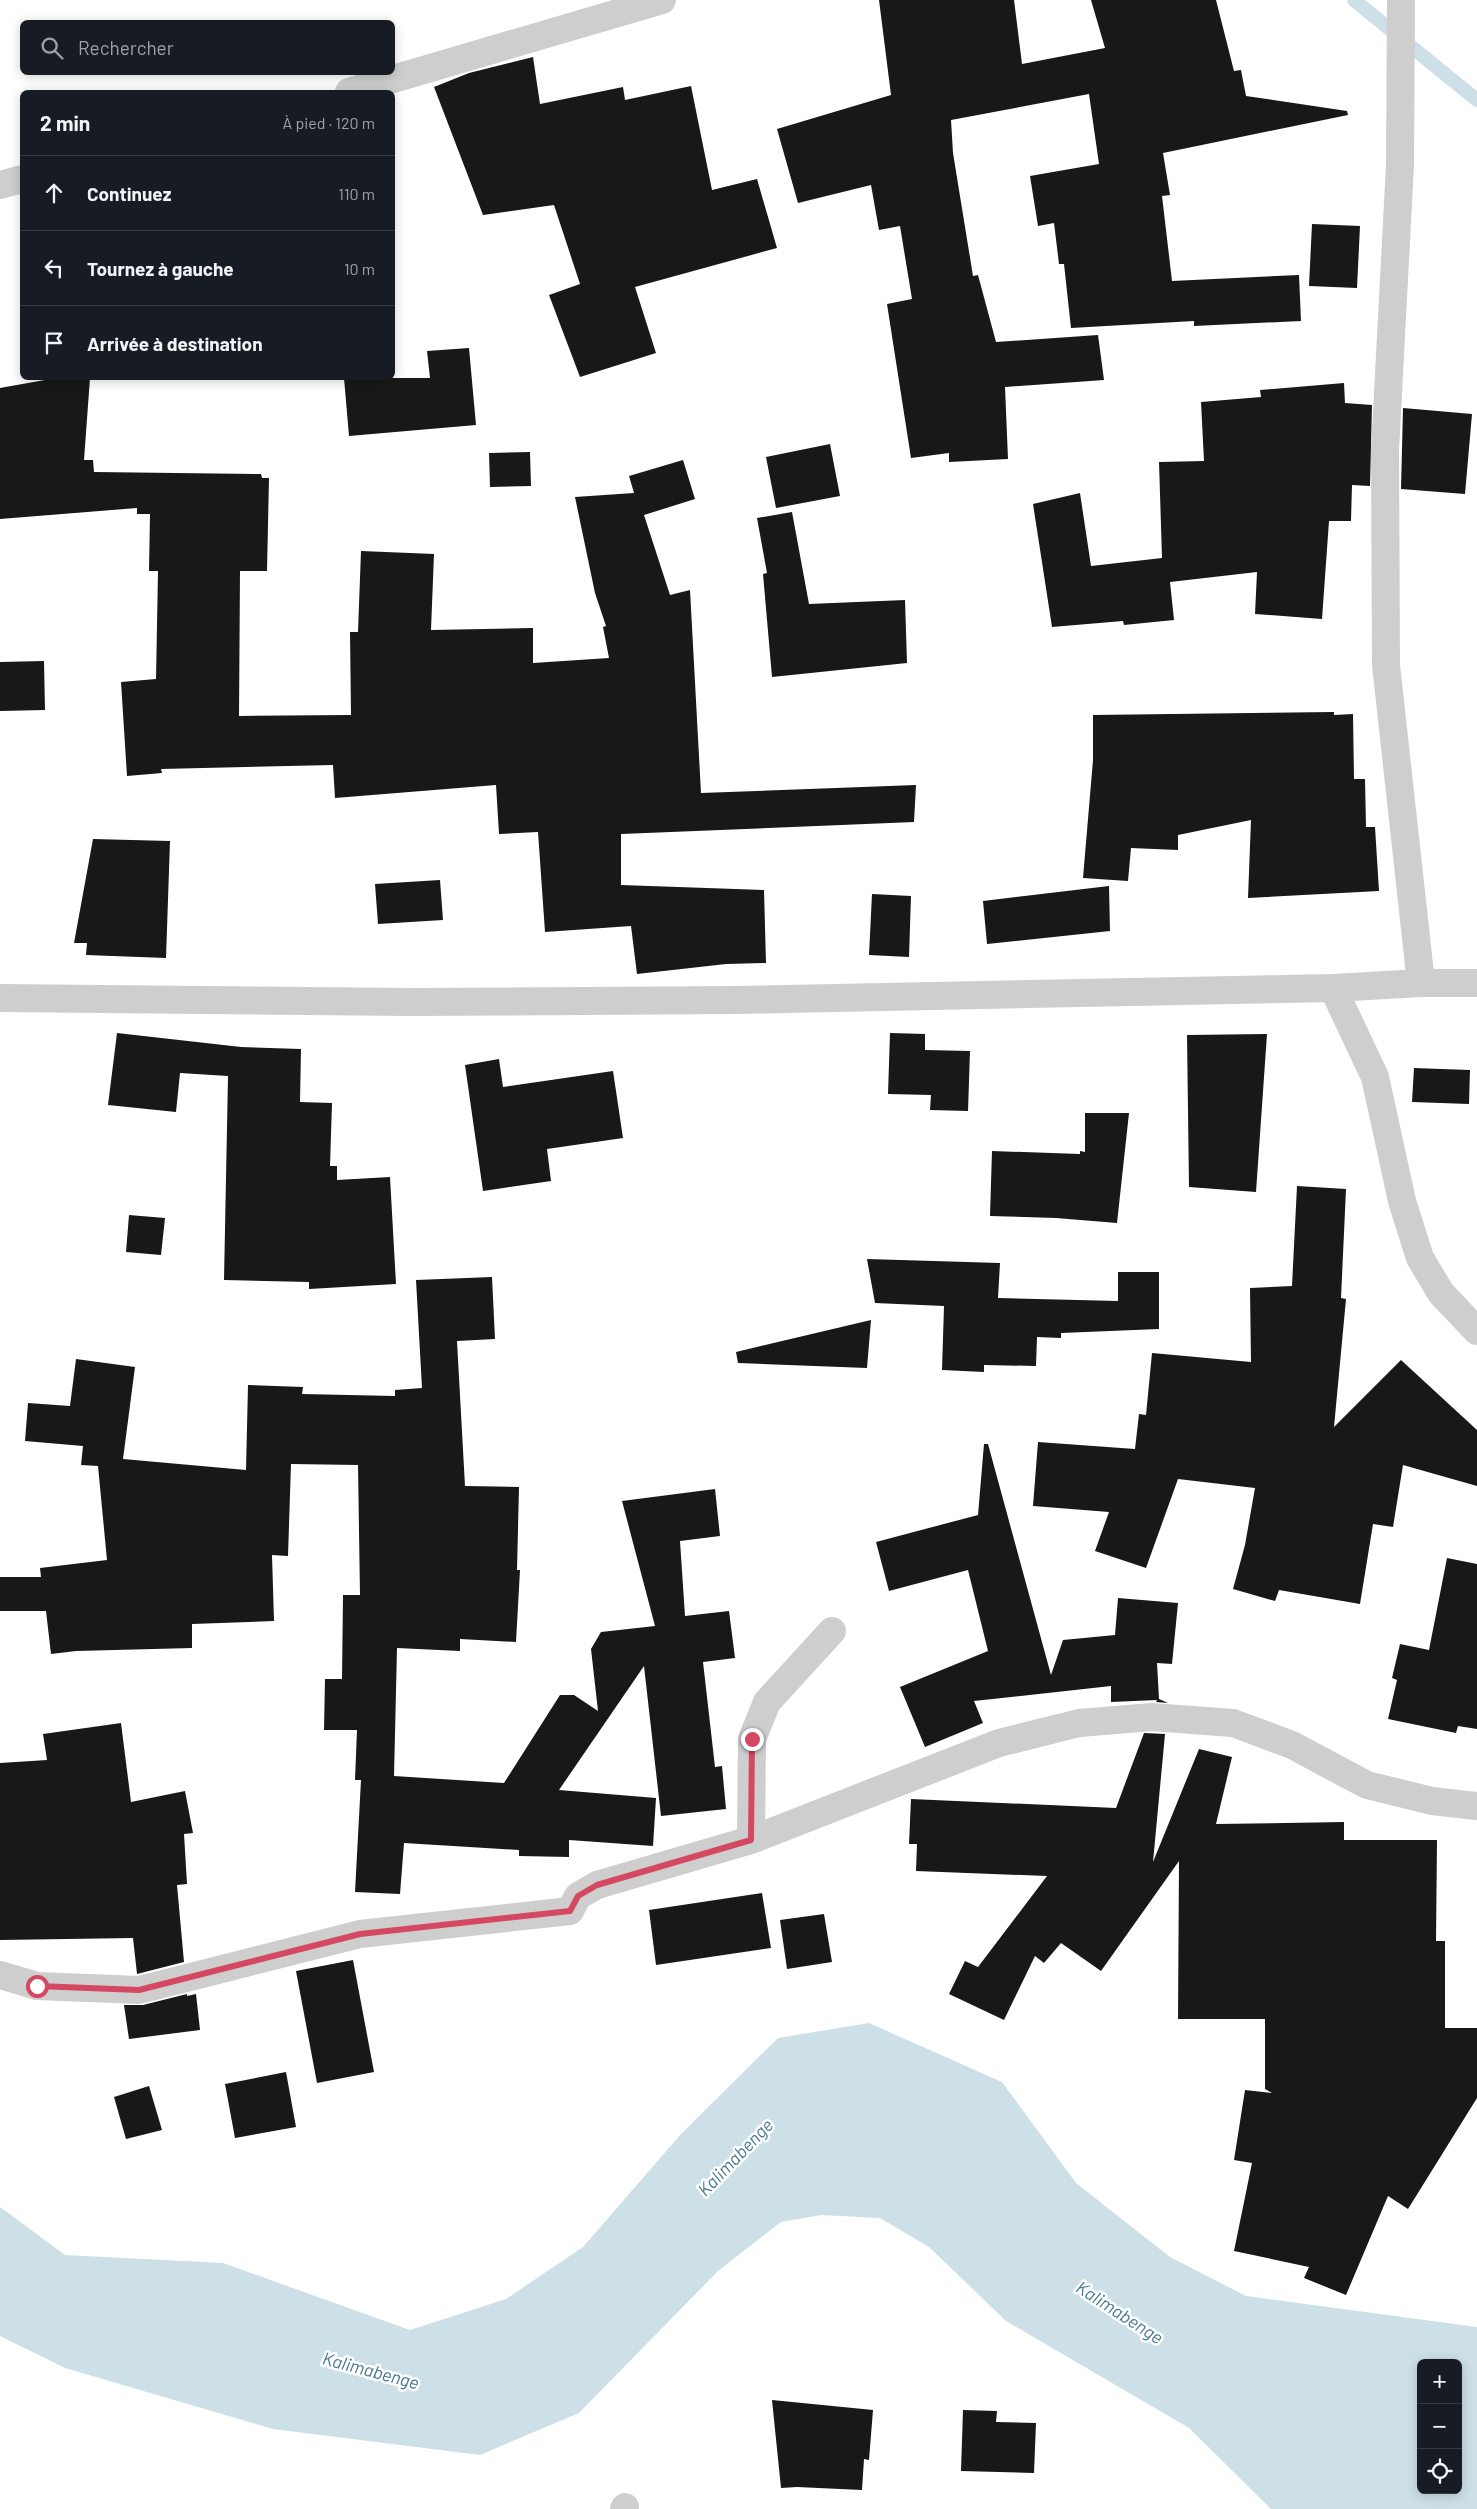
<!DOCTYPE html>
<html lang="fr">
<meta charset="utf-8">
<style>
:root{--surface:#171b24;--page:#20242c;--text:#f1f3f6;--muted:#9ea1a6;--line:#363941}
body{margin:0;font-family:Barlow,sans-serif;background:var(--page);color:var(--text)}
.controls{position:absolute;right:15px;bottom:15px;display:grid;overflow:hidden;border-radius:8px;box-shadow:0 2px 12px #0003}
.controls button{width:45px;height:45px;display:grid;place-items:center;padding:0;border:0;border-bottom:1px solid var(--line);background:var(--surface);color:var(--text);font:25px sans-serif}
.stop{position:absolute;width:15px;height:15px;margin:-11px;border:4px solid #d44861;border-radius:50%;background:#fff}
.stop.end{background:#d44861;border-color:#fff;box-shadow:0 1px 5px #0008}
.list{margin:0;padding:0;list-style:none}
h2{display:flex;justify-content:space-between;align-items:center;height:65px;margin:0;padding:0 20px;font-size:21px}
h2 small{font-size:16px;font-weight:400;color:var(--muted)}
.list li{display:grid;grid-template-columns:32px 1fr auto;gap:15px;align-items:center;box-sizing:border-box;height:75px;padding:0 20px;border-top:1px solid var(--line)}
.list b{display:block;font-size:19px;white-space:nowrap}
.list em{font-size:16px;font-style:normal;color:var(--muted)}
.icon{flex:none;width:28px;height:28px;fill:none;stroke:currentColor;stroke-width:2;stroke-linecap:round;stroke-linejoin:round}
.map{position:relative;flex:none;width:1477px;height:2509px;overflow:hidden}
.search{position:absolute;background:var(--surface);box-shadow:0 2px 12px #0003;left:20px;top:20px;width:375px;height:55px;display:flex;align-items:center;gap:12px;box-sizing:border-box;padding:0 18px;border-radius:8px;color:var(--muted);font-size:19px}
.panel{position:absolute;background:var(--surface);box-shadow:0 2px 12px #0003;left:20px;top:90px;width:375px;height:290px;border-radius:8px}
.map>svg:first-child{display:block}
</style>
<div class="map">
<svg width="1477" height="2509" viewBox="0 0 1477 2509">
<rect width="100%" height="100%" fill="#fff"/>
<path fill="#cde0e8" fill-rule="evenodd" d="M 869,2023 L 1002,2082 L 1076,2183 L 1170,2257 L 1246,2296 L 1477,2327 L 1477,2509 L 1271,2509 L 1189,2428 L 1006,2321 L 929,2247 L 880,2218 L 821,2215 L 781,2222 L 718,2271 L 579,2413 L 480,2455 L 273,2429 L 65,2368 L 0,2336 L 0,2207 L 65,2255 L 223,2263 L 410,2330 L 506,2299 L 583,2247 L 681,2134 L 778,2038 ZM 1421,2363 L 1458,2363 L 1458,2490 L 1421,2490 Z"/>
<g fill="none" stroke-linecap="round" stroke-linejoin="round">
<path stroke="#cde0e8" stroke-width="14" d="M 1354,0 L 1477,100"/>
</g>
<path fill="#181818" d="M 879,0 L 1014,0 L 1022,64 L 1105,48 L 1091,0 L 1216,0 L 1234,71 L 1241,70 L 1246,96 L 1347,111 L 1348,115 L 1163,153 L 1170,195 L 1162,196 L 1172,281 L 1299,275 L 1301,321 L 1194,326 L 1194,321 L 1071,328 L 1064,264 L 1059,264 L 1054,223 L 1038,226 L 1030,176 L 1099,164 L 1089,94 L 951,120 L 953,153 L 973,276 L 978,275 L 996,342 L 1098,335 L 1104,380 L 1005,387 L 1008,459 L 949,462 L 949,453 L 911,458 L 887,304 L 912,299 L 900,226 L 879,230 L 871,185 L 798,203 L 777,129 L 891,95 Z
M 533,57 L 540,104 L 623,87 L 625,100 L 691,86 L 712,190 L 757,179 L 777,248 L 635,287 L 656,353 L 580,377 L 549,295 L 580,284 L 554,205 L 483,215 L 434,87 L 469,73 Z
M 1312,224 L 1360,226 L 1357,288 L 1309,286 Z
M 469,348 L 476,425 L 349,436 L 344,378 L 430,378 L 427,351 Z
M 56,378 L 90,378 L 84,460 L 93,460 L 94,472 L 261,474 L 262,478 L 269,478 L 267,571 L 240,571 L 239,716 L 351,715 L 350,632 L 358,632 L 361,551 L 434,554 L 431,630 L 533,628 L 533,663 L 609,658 L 603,627 L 606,626 L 595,593 L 575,497 L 634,493 L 629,476 L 683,460 L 695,499 L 644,515 L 670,595 L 690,590 L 701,793 L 916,785 L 914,822 L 621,834 L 621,885 L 764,890 L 766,963 L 726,964 L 637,974 L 631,926 L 545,932 L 538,832 L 499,834 L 496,785 L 335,798 L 333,765 L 161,769 L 162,773 L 127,776 L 121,682 L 156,679 L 158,571 L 149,571 L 150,514 L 137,514 L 137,508 L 0,519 L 0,388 Z
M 1344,383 L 1345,403 L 1372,405 L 1370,486 L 1352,485 L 1351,521 L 1329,521 L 1322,619 L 1255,614 L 1257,572 L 1170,582 L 1174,620 L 1124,625 L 1123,621 L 1052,627 L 1033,504 L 1080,493 L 1091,566 L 1162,558 L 1159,462 L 1204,461 L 1201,402 L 1261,397 L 1260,390 Z
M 1403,408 L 1472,414 L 1465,494 L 1401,489 Z
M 830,444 L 840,496 L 776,508 L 766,457 Z
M 530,452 L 531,486 L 490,487 L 489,453 Z
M 792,512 L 809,604 L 905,600 L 907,663 L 772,677 L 763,574 L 767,573 L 757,518 Z
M 44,661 L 45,710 L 0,711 L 0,662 Z
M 1334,712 L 1334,715 L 1353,714 L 1354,779 L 1365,779 L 1366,827 L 1375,827 L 1379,891 L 1248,898 L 1251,820 L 1178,835 L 1178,850 L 1131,848 L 1128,881 L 1083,878 L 1093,760 L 1093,715 Z
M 93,839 L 170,841 L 166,958 L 86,955 L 87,943 L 74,943 Z
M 440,880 L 443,920 L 378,924 L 375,884 Z
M 1109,886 L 1110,931 L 987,944 L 983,901 Z
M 872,894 L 911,896 L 909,957 L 869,955 Z
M 117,1033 L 241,1047 L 301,1049 L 300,1102 L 332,1103 L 330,1166 L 337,1166 L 337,1180 L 390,1177 L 396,1284 L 309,1289 L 309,1282 L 224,1280 L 228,1076 L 180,1073 L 176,1112 L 108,1105 Z
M 890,1033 L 925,1034 L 925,1050 L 970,1051 L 968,1111 L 930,1110 L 931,1095 L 888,1094 Z
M 1267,1034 L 1256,1192 L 1189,1187 L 1187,1035 Z
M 499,1059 L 503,1087 L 613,1071 L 623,1138 L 547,1149 L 551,1181 L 483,1191 L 465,1065 Z
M 1414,1068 L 1470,1070 L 1469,1104 L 1412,1102 Z
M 1085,1113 L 1129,1113 L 1117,1223 L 1056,1218 L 990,1216 L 992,1151 L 1080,1154 L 1080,1151 L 1085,1152 Z
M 1297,1186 L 1346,1189 L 1341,1298 L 1346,1299 L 1334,1427 L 1401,1360 L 1477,1430 L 1477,1486 L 1403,1465 L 1393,1527 L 1373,1524 L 1360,1604 L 1279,1590 L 1275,1601 L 1233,1589 L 1245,1545 L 1255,1488 L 1178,1479 L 1146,1568 L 1095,1551 L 1109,1512 L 1033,1506 L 1038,1442 L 1135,1449 L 1139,1414 L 1146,1415 L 1152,1353 L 1251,1362 L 1250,1288 L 1292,1286 Z
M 129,1215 L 165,1218 L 161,1255 L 126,1252 Z
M 867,1259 L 1000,1263 L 998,1298 L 1118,1301 L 1118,1272 L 1159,1272 L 1159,1329 L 1061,1333 L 1061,1338 L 1037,1337 L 1036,1366 L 984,1365 L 984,1372 L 942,1370 L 944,1306 L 875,1303 Z
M 492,1277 L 495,1339 L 457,1341 L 465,1486 L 519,1487 L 517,1570 L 520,1570 L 516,1642 L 460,1639 L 460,1651 L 397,1648 L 394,1776 L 504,1783 L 560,1695 L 574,1695 L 598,1711 L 591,1649 L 601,1632 L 655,1626 L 622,1501 L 715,1489 L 720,1536 L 680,1541 L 685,1616 L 729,1611 L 735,1658 L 703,1662 L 715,1767 L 722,1766 L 726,1809 L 661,1816 L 644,1666 L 559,1790 L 656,1798 L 653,1846 L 569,1840 L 569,1857 L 519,1856 L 519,1850 L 404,1843 L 400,1894 L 355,1892 L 361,1780 L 355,1780 L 357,1730 L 324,1730 L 325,1679 L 342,1679 L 343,1595 L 360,1595 L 358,1465 L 291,1464 L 288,1556 L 272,1555 L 274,1621 L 192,1624 L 192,1648 L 76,1651 L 51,1654 L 46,1611 L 0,1611 L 0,1577 L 41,1577 L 40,1568 L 107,1560 L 98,1466 L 81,1465 L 83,1446 L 25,1441 L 28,1403 L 70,1406 L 76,1359 L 135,1367 L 123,1459 L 246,1470 L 248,1385 L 303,1387 L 302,1394 L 395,1396 L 395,1390 L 422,1388 L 416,1280 Z
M 871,1320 L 867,1368 L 738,1363 L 736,1352 Z
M 984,1444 L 988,1444 L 1051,1675 L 1063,1640 L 1115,1635 L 1118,1598 L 1178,1603 L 1172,1664 L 1157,1663 L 1159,1699 L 1168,1703 L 1156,1702 L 1157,1700 L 1111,1702 L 1111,1686 L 974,1701 L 983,1723 L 925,1747 L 900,1687 L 988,1651 L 968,1570 L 889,1591 L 876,1542 L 978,1515 Z
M 1447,1558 L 1477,1564 L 1477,1729 L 1458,1726 L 1456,1733 L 1388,1719 L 1397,1680 L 1392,1678 L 1400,1644 L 1429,1650 Z
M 121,1723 L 131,1802 L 185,1791 L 193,1833 L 184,1834 L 187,1884 L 177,1885 L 184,1962 L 137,1974 L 133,1938 L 0,1940 L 0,1763 L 47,1760 L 43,1734 Z
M 1144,1733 L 1165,1734 L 1153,1862 L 1199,1749 L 1232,1757 L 1216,1824 L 1344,1822 L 1344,1840 L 1437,1840 L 1436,1941 L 1445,1941 L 1445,2028 L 1477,2028 L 1477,2098 L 1408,2209 L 1388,2196 L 1346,2295 L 1304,2278 L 1309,2267 L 1234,2251 L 1252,2163 L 1234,2160 L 1245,2090 L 1272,2093 L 1265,2089 L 1265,2019 L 1178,2019 L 1179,1861 L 1101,1971 L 1061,1943 L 1044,1963 L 1035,1956 L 1004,2020 L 949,1994 L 965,1961 L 978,1967 L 1047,1876 L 916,1871 L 917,1844 L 909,1844 L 911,1799 L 1116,1808 Z
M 762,1893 L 771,1948 L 656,1965 L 649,1910 Z
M 824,1914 L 832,1962 L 787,1969 L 780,1920 Z
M 353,1960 L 374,2072 L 317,2083 L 296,1971 Z
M 187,1994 L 187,1996 L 196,1994 L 200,2030 L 129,2039 L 124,2005 L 143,2005 Z
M 286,2072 L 296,2127 L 235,2138 L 225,2084 Z
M 149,2086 L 162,2130 L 126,2139 L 114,2097 Z
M 772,2400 L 873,2410 L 869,2460 L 864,2459 L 862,2490 L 797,2487 L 781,2488 Z
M 963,2410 L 997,2411 L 996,2422 L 1036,2423 L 1034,2473 L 961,2471 Z"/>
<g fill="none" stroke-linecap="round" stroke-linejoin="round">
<path stroke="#cecece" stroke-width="28" d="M 1401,0 L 1400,165 L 1385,450 L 1386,665 L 1421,983
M 349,92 L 662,0
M 0,185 L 22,179
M 1333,988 L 1375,1077 L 1402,1201 L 1420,1258 L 1441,1293 L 1477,1331
M 0,998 L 409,1002 L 736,1000 L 1333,988 L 1421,983 L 1477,983
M 751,1840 L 752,1739 L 767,1702 L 832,1631
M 0,1975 L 37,1986 L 139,1990 L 360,1934 L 570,1911 L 578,1896 L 597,1885 L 751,1840 L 999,1743 L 1079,1723 L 1152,1717 L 1233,1723 L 1292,1745 L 1367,1785 L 1432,1801 L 1477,1806
M 624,2509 L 625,2507"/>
</g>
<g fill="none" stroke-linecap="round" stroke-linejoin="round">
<path stroke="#d44861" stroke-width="6" d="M 37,1986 L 139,1990 L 360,1934 L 570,1911 L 578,1896 L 597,1885 L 751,1840 L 752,1739"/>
</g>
<g text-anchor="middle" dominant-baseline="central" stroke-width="5" stroke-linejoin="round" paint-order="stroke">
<g font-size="18" font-style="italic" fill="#47788c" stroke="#fff">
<text transform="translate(735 2157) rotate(-46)">Kalimabenge</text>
<text transform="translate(1120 2312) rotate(33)">Kalimabenge</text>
<text transform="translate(371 2370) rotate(15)">Kalimabenge</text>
</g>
</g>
</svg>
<div class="controls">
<button>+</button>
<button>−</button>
<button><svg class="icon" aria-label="locate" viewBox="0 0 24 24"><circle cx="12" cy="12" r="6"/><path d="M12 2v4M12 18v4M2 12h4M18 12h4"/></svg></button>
</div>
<div class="stop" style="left:37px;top:1986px"></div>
<div class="stop end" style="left:752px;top:1739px"></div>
<div class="search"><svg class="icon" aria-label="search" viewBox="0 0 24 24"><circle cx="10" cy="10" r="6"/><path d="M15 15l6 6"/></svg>Rechercher</div>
<section class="panel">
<h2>2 min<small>À pied · 120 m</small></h2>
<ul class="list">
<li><svg class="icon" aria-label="ahead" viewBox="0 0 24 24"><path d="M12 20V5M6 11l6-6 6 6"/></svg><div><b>Continuez</b></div><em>110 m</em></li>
<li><svg class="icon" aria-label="left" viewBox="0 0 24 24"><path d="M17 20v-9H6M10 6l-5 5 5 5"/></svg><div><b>Tournez à gauche</b></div><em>10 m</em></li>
<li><svg class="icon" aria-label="arrive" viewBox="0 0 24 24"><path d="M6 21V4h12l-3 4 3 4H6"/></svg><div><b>Arrivée à destination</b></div></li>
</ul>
</section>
</div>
